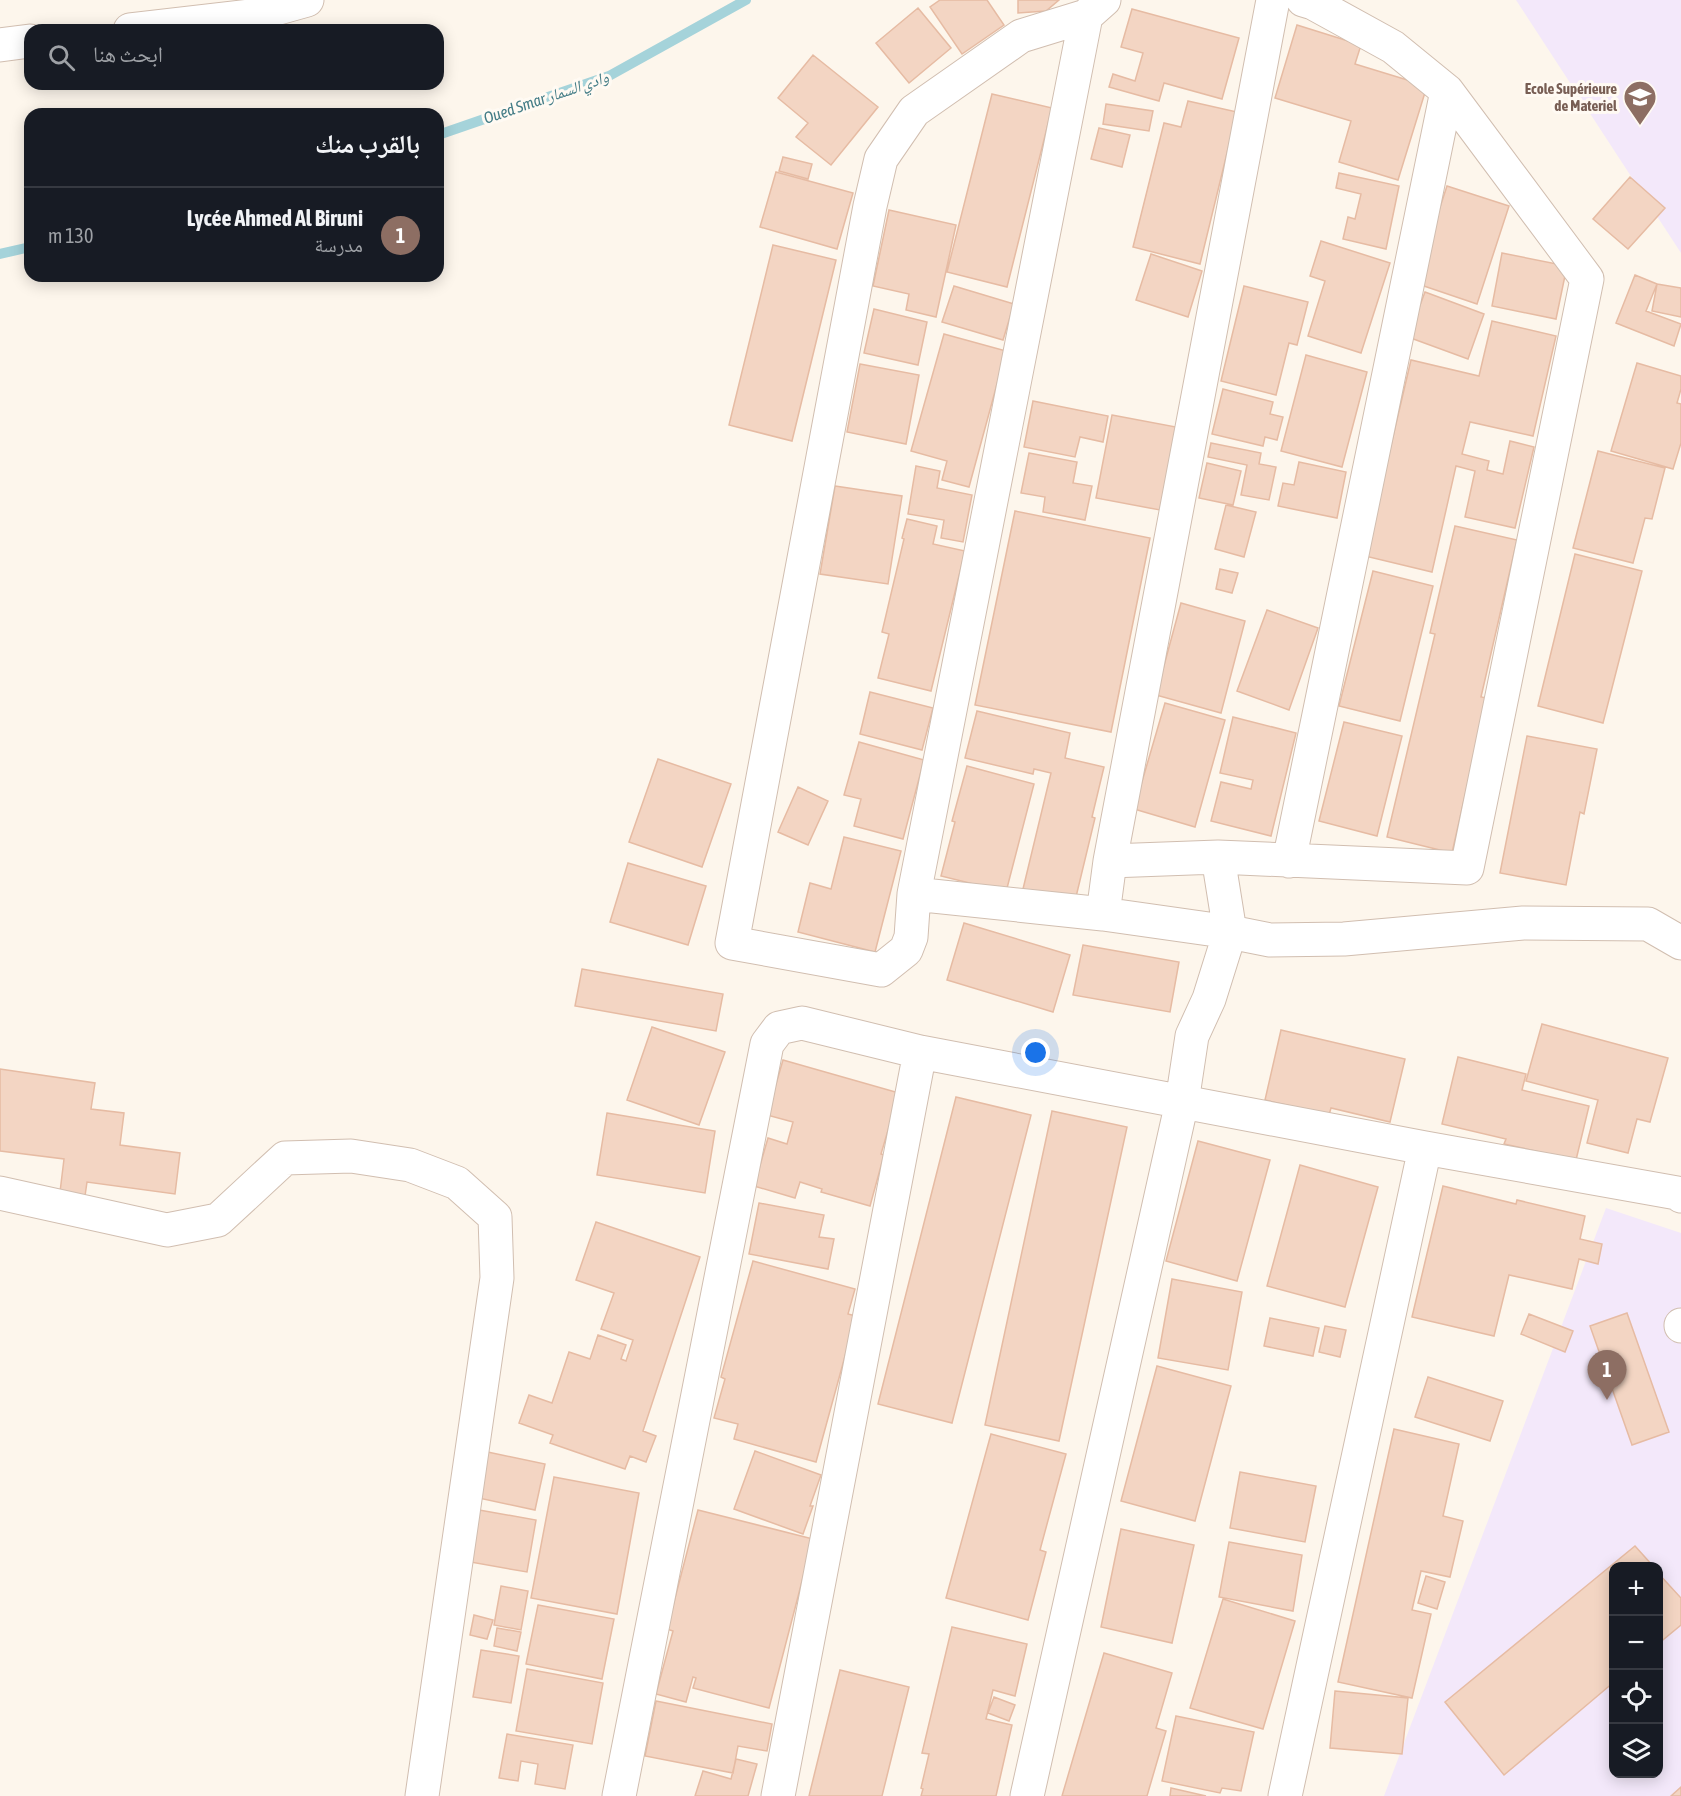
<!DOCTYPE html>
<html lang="ar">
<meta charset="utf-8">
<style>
:root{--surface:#171b24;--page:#242831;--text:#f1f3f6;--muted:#9ea1a6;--line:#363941;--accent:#d93025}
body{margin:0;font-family:"Asap Condensed","Noto Naskh Arabic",sans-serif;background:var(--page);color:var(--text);direction:rtl}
.controls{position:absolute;right:18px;bottom:18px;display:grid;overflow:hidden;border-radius:12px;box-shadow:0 3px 15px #0003}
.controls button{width:54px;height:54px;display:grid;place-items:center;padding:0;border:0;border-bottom:2px solid var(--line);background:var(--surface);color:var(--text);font:30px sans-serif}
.you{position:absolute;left:1036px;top:1053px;width:21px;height:21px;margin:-15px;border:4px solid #fff;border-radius:50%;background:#1a73e8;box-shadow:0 0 0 9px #1a73e833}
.badge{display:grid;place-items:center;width:39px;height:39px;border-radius:50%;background:var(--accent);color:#fff;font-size:20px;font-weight:700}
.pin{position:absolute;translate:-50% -50px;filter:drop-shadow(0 2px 3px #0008)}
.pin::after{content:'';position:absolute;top:32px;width:21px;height:18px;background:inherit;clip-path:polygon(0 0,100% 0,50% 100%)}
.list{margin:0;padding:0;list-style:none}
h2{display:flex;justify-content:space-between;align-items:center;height:78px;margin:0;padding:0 24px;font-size:26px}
h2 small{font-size:20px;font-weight:400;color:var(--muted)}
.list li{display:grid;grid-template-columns:39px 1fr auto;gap:18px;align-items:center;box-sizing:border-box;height:96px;padding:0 24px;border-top:2px solid var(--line)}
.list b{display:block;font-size:22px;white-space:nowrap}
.list p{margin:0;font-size:20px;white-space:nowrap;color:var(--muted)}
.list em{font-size:20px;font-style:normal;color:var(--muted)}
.icon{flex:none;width:33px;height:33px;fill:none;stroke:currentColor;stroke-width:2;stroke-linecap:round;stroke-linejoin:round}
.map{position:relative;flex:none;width:1681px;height:1796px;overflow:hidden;direction:ltr}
.search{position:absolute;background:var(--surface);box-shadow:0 3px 15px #0003;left:24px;top:24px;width:420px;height:66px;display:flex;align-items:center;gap:15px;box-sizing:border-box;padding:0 21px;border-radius:18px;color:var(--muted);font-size:22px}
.panel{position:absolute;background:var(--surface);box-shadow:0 3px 15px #0003;left:24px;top:108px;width:420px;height:174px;border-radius:18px;direction:rtl}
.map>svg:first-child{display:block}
</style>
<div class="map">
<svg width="1681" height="1796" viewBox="0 0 1681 1796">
<rect width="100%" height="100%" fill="#fdf6ec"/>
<path fill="#f3e8fa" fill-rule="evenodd" d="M 1516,0 L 1681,0 L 1681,253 Z
M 1606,1208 L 1681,1233 L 1681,1796 L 1384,1796 ZM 1614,1566 L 1658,1566 L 1658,1774 L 1614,1774 Z"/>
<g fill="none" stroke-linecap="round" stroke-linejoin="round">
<path stroke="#a5d3da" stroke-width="10" d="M 438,135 L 609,76 L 746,0
M 0,254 L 30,247"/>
</g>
<path fill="#f3d5c3" stroke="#e6bba3" stroke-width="1.5" d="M 940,0 L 987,0 L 1004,25 L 962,54 L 930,7 Z
M 1018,0 L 1059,0 L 1046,11 L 1018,13 Z
M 918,8 L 951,48 L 909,83 L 876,43 Z
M 1132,9 L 1239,38 L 1222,99 L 1164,83 L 1159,101 L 1109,87 L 1113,74 L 1135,81 L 1143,53 L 1121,47 Z
M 1297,25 L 1361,45 L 1355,64 L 1427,86 L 1398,180 L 1339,162 L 1351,121 L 1275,98 Z
M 813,55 L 878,107 L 831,165 L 796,137 L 808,123 L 778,98 Z
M 992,94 L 1052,108 L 1007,287 L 947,272 Z
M 1188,101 L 1237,112 L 1200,264 L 1133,247 L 1164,123 L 1181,127 Z
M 1106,104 L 1153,111 L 1149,131 L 1103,124 Z
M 1099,128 L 1130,135 L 1122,167 L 1091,159 Z
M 783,157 L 812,164 L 808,179 L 779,171 Z
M 776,172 L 853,193 L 837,249 L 760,227 Z
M 1339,173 L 1399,186 L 1386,249 L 1343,239 L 1348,217 L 1355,219 L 1361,194 L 1336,188 Z
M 1630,177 L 1665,208 L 1628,249 L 1593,219 Z
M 1447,186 L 1509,206 L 1477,304 L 1415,283 Z
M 889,210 L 956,225 L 936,317 L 906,310 L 909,294 L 873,286 Z
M 1321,241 L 1390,263 L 1361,353 L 1308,336 L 1325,281 L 1310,276 Z
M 773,245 L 836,260 L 792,441 L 729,425 Z
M 1502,253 L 1567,266 L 1556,319 L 1492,306 Z
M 1151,254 L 1202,271 L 1188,317 L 1136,300 Z
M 1635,275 L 1657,284 L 1646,311 L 1681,324 L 1674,346 L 1616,323 Z
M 1657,284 L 1681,288 L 1681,317 L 1652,311 Z
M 954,286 L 1014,304 L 1003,340 L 942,322 Z
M 1244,286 L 1308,302 L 1297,345 L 1289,343 L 1276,395 L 1221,381 Z
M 1425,292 L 1484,314 L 1468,359 L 1408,337 Z
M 874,309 L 927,322 L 918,365 L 864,353 Z
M 1492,321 L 1556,336 L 1533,436 L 1470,422 L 1462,454 L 1489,461 L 1487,470 L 1503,474 L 1510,441 L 1534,447 L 1515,528 L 1465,517 L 1475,471 L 1456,466 L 1432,572 L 1365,556 L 1411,360 L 1479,376 Z
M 944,334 L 1006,351 L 969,487 L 942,480 L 947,461 L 911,451 Z
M 1306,355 L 1367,372 L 1342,467 L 1281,451 Z
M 1637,363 L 1681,376 L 1681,389 L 1677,403 L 1681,404 L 1681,443 L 1673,469 L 1611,451 Z
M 860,364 L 919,375 L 906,444 L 847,432 Z
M 1223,389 L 1273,402 L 1270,414 L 1283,417 L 1277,440 L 1265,437 L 1263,446 L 1212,434 Z
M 1033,401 L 1108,416 L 1103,442 L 1080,437 L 1075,457 L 1024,447 Z
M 1112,415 L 1176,427 L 1160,510 L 1096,498 Z
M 1211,443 L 1261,453 L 1259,464 L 1276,467 L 1269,500 L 1241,495 L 1247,465 L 1208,457 Z
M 1598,451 L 1665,468 L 1652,519 L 1645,518 L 1633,563 L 1573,548 Z
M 1029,453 L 1077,462 L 1073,483 L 1092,486 L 1085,520 L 1043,512 L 1045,497 L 1021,493 Z
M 1299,462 L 1346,472 L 1337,518 L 1278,506 L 1283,483 L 1294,485 Z
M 1207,463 L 1241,471 L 1233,505 L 1199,498 Z
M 916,466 L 940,471 L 937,488 L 972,495 L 963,542 L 941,538 L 944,520 L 908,514 Z
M 835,486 L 902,496 L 888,584 L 820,574 Z
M 1226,505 L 1256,512 L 1244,557 L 1215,549 Z
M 1015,511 L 1150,538 L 1111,732 L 975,705 Z
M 907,519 L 937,526 L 933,544 L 965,551 L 931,691 L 878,678 L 889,634 L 882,632 L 904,539 L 902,538 Z
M 1455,526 L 1517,540 L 1481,697 L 1487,698 L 1452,853 L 1387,837 L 1435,634 L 1430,633 Z
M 1575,554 L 1642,571 L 1603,723 L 1538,706 Z
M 1220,569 L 1238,573 L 1232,593 L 1216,589 Z
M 1373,571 L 1433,586 L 1400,721 L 1339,706 Z
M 1181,603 L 1245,621 L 1221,713 L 1156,695 Z
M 1267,610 L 1318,628 L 1289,710 L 1237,691 Z
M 870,692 L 933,708 L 922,750 L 860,734 Z
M 1165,703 L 1225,720 L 1195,827 L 1134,809 Z
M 977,711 L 1070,733 L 1065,758 L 1104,767 L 1092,817 L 1095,818 L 1075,901 L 1023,889 L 1051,773 L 1034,769 L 1033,774 L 965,758 Z
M 1233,717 L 1296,733 L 1271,836 L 1211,821 L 1221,782 L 1251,789 L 1253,780 L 1220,773 Z
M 1344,722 L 1402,736 L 1377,836 L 1319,821 Z
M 1527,736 L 1597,749 L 1584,814 L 1580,812 L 1566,885 L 1500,873 Z
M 859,742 L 924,760 L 903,839 L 854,826 L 861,799 L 844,795 Z
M 658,759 L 731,784 L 702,867 L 629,842 Z
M 967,766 L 1034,784 L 1006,892 L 941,876 L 955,822 L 952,821 Z
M 798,787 L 828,801 L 808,845 L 778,832 Z
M 844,837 L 901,851 L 875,952 L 798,932 L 810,883 L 831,889 Z
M 628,863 L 706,886 L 688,945 L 610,922 Z
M 964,923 L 1070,955 L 1053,1012 L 947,980 Z
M 1083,945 L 1179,962 L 1170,1012 L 1073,995 Z
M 582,969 L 723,994 L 716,1031 L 575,1006 Z
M 1542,1024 L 1668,1058 L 1650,1122 L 1637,1119 L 1628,1153 L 1587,1143 L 1598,1100 L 1526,1081 Z
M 652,1027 L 725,1052 L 699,1125 L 627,1100 Z
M 1281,1030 L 1405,1059 L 1390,1122 L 1331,1108 L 1329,1115 L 1265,1100 Z
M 1458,1057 L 1526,1074 L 1522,1090 L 1589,1106 L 1576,1160 L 1504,1144 L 1506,1139 L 1442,1124 Z
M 783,1060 L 899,1093 L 881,1154 L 884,1155 L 870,1206 L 821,1192 L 822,1189 L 800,1182 L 795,1198 L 754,1186 L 768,1138 L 787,1144 L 793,1122 L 767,1115 Z
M 0,1069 L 95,1083 L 91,1109 L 124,1113 L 120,1145 L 180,1153 L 175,1194 L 87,1182 L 85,1196 L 60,1192 L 64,1159 L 0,1151 Z
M 956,1097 L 1031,1115 L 952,1423 L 878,1404 Z
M 1052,1111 L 1127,1127 L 1059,1441 L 985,1425 Z
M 607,1113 L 715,1131 L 705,1193 L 597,1175 Z
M 1198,1141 L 1270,1160 L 1237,1281 L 1166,1261 Z
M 1300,1165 L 1378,1187 L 1345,1307 L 1267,1286 Z
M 1443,1186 L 1516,1204 L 1517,1200 L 1585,1216 L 1580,1239 L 1602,1244 L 1598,1264 L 1579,1259 L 1572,1289 L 1509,1275 L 1494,1336 L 1412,1317 Z
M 759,1203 L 824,1215 L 819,1237 L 834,1239 L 828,1269 L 749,1254 Z
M 596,1222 L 700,1257 L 643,1431 L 656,1436 L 646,1462 L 630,1456 L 625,1469 L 550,1443 L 553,1435 L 519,1423 L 529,1395 L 552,1403 L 569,1352 L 590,1359 L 598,1335 L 626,1345 L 621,1359 L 626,1361 L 633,1340 L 601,1329 L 614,1293 L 576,1280 Z
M 753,1261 L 855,1289 L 848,1314 L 856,1316 L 816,1462 L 734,1439 L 738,1424 L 714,1418 L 725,1379 L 721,1377 Z
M 1172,1279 L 1242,1292 L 1228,1370 L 1158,1358 Z
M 1627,1313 L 1669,1432 L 1632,1445 L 1590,1326 Z
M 1529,1314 L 1573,1331 L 1565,1352 L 1521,1334 Z
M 1270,1318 L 1319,1328 L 1313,1356 L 1264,1346 Z
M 1325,1326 L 1346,1330 L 1340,1357 L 1319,1352 Z
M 1157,1366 L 1231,1386 L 1195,1521 L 1121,1501 Z
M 1428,1377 L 1503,1401 L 1490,1441 L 1415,1417 Z
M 1394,1429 L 1459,1444 L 1443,1516 L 1463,1521 L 1450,1577 L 1421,1571 L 1412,1610 L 1431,1614 L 1412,1698 L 1338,1682 Z
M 991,1434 L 1066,1454 L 1040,1550 L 1046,1552 L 1028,1620 L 946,1598 Z
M 483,1451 L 545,1464 L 535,1510 L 474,1497 Z
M 755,1451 L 821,1475 L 810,1506 L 813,1506 L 803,1534 L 734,1509 Z
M 1240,1472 L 1316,1486 L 1305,1542 L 1230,1528 Z
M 554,1477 L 639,1493 L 617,1614 L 531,1598 Z
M 468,1508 L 536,1520 L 527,1572 L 459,1560 Z
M 698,1510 L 813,1539 L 769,1708 L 693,1688 L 696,1678 L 693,1677 L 686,1702 L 656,1694 L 673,1631 L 667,1629 Z
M 1121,1529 L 1194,1545 L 1172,1643 L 1101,1627 Z
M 1229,1542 L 1302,1555 L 1293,1611 L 1219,1597 Z
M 1635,1546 L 1653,1566 L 1614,1566 L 1614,1682 L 1504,1775 L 1445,1702 Z
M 1658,1573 L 1681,1598 L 1681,1625 L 1658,1644 Z
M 1426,1576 L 1445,1582 L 1437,1609 L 1418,1603 Z
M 501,1586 L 528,1591 L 521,1630 L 494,1625 Z
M 1223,1599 L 1295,1621 L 1263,1729 L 1190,1708 Z
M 538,1605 L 614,1619 L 602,1679 L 526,1664 Z
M 474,1615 L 493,1620 L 487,1639 L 470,1635 Z
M 952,1627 L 1027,1644 L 1015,1696 L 993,1690 L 986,1719 L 1012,1725 L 996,1796 L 921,1796 L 923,1789 L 921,1788 L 929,1754 L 922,1753 Z
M 497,1628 L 521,1632 L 517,1651 L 494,1646 Z
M 481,1650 L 519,1656 L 511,1703 L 473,1697 Z
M 1104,1653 L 1172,1673 L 1156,1728 L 1166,1731 L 1147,1796 L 1062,1796 Z
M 527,1669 L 603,1683 L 592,1744 L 516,1731 Z
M 840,1670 L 909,1687 L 882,1796 L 809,1796 Z
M 1335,1691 L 1408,1698 L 1402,1754 L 1330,1748 Z
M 994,1697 L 1015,1705 L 1009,1721 L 988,1713 Z
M 656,1701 L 772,1724 L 767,1751 L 738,1746 L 733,1773 L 645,1756 Z
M 1176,1716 L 1254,1732 L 1241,1791 L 1222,1788 L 1220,1793 L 1162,1781 Z
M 507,1734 L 573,1745 L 565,1789 L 535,1784 L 538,1764 L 521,1761 L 518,1781 L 499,1778 Z
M 736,1759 L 757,1764 L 748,1796 L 695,1796 L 703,1771 L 731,1779 Z
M 1681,1787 L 1681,1796 L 1671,1796 Z
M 1171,1788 L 1206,1796 L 1170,1796 Z"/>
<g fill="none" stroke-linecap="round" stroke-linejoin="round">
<defs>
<path id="minor" d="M 1086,16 L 914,894 L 911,937 L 906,950 L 881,970 L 732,943 L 870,206 L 881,159 L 914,111 L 1021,36 L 1086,16 L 1104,0
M 130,30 L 250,16 L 307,0
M 0,45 L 30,41
M 1110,861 L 1218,857 L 1467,868 L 1587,279 L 1447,91 L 1393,47 L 1313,3 L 1303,0
M 1289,861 L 1447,91
M 914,894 L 1103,914 L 1230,932 L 1270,940 L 1344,939 L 1523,923 L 1648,924 L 1681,943
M 1103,914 L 1110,861 L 1273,0
M 0,1193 L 167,1230 L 218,1220 L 285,1158 L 351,1156 L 410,1165 L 457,1183 L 495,1217 L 497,1278 L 422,1796
M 1681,1325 L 1681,1326
M 619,1796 L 767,1044 L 779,1028 L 802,1023 L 920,1052 L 1425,1148 L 1677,1193 L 1681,1196
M 778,1796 L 920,1052
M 1027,1796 L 1182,1102 L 1192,1036 L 1209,999 L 1230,932 L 1218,857
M 1285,1796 L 1425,1148"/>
</defs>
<use href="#minor" stroke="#d1beb0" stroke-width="35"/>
<use href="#minor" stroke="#fff" stroke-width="33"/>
</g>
<defs>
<symbol id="university-pin" viewBox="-11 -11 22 30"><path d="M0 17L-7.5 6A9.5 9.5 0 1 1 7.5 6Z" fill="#8d6e63" stroke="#fffaf3"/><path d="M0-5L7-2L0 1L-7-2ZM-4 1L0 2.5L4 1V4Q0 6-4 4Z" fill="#fff"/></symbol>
</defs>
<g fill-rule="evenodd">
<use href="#university-pin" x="1621" y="78" width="38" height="52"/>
</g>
<g text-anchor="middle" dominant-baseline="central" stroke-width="6" stroke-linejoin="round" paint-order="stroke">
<g font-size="15" font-weight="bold" fill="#785e54" stroke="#fffaf3" text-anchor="end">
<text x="1617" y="88">Ecole Supérieure<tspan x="1617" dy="17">de Materiel</tspan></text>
</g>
<g font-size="16" font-style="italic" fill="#437c86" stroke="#fffaf3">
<text transform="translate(546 97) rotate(-19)">Oued Smar وادي السمار</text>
</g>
</g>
</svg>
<div class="controls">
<button>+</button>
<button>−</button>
<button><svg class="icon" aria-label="locate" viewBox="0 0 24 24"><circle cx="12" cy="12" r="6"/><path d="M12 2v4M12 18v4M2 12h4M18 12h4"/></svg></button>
<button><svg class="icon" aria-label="layers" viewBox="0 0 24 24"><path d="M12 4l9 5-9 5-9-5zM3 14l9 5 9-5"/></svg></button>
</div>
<div class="you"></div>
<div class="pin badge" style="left:1607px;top:1400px;background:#8d6e63">1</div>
<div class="search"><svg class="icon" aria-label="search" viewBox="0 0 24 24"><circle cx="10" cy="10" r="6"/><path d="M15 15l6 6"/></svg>ابحث هنا</div>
<section class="panel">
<h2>بالقرب منك<small></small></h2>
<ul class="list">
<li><span class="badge" style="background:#8d6e63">1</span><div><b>Lycée Ahmed Al Biruni</b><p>مدرسة</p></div><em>130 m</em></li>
</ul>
</section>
</div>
